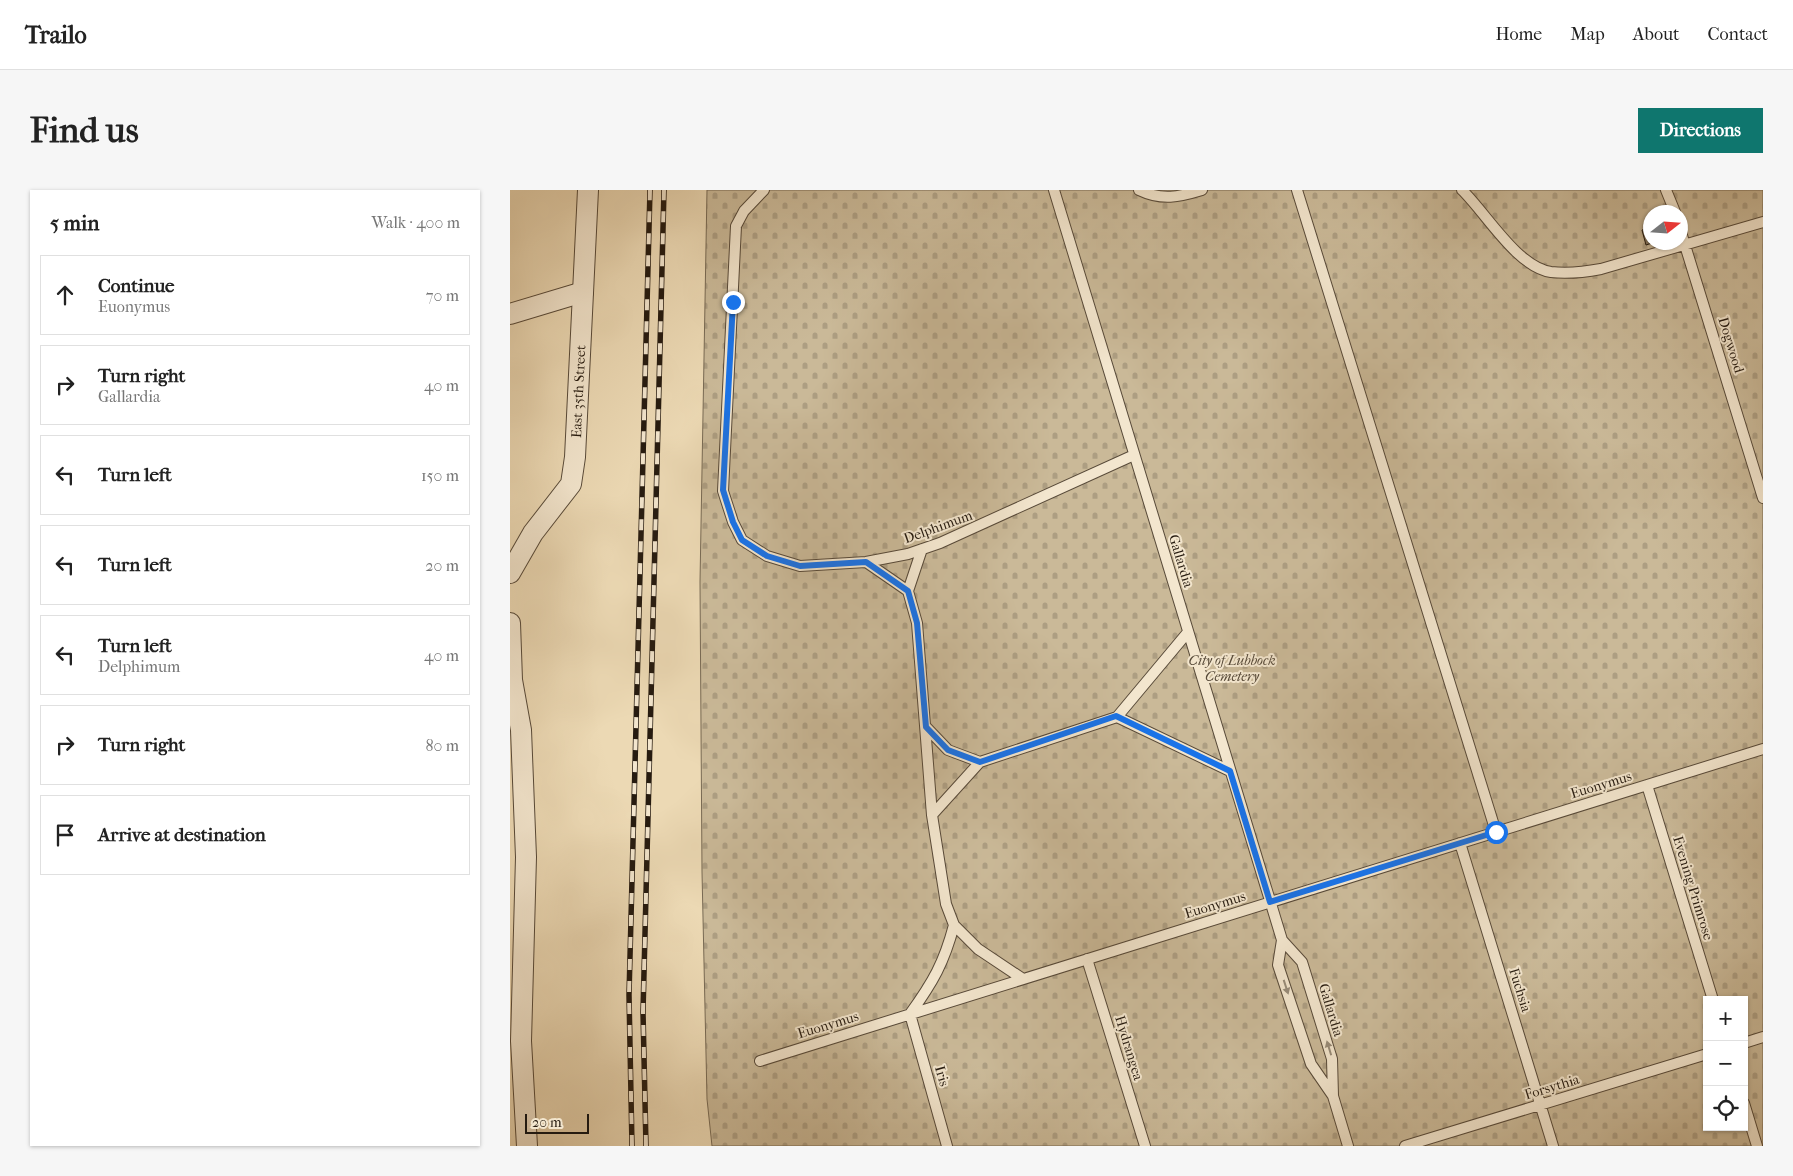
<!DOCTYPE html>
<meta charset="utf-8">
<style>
:root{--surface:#fff;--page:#f6f6f6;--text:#222;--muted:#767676;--line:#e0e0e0;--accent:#0f766e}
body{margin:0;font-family:"IM FELL French Canon",serif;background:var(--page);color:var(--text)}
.controls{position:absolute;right:15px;bottom:15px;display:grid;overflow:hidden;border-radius:0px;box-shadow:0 1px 4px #0004}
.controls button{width:45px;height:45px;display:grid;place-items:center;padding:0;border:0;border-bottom:1px solid var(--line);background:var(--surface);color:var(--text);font:25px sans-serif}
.compass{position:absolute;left:1133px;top:15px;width:45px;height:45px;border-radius:50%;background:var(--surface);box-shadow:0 1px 4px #0004;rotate:73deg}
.scale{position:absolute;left:15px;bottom:12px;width:64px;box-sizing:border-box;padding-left:5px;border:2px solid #261b10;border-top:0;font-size:14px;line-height:18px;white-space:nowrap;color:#261b10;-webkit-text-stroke:4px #f3e6ce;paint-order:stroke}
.stop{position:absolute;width:15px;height:15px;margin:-11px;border:4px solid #1a73e8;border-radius:50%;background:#fff}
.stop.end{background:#1a73e8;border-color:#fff;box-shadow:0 1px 5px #0008}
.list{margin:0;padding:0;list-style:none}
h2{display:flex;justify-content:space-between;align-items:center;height:65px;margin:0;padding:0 20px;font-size:21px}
h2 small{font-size:16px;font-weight:400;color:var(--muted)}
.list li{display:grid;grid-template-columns:32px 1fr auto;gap:15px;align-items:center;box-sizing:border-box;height:80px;margin:0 10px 10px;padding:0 10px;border:1px solid var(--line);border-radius:0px}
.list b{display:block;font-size:19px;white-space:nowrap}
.list p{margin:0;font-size:16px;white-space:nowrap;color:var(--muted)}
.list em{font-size:16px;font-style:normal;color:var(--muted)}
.icon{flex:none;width:28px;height:28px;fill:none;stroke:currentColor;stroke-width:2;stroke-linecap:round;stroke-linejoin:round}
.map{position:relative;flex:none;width:1253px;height:956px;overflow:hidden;border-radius:0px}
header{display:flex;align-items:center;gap:30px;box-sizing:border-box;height:70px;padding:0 25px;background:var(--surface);border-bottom:1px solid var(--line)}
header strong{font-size:24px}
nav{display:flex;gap:28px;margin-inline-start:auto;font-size:18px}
.intro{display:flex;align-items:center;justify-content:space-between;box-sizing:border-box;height:120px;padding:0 30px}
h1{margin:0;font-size:35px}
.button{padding:12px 22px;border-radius:0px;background:var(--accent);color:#fff;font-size:18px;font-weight:700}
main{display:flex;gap:30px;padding:0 30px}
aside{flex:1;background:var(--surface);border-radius:0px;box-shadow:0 1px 4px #0004}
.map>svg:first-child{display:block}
</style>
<header>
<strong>Trailo</strong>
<nav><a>Home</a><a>Map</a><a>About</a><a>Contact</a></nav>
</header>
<div class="intro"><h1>Find us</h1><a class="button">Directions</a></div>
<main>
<aside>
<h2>5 min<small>Walk · 400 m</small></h2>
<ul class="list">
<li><svg class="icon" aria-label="ahead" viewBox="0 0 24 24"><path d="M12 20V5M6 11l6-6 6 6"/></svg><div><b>Continue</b><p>Euonymus</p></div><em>70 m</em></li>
<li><svg class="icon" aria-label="right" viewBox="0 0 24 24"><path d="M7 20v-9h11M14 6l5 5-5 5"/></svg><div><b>Turn right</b><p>Gallardia</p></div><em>40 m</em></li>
<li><svg class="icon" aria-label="left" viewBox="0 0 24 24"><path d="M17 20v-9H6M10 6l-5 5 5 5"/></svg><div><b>Turn left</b></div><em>150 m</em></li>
<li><svg class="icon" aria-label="left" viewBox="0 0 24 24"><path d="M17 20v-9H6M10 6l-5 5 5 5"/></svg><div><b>Turn left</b></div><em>20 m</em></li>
<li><svg class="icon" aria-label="left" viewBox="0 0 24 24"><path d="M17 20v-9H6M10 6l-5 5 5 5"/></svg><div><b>Turn left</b><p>Delphimum</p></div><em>40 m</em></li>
<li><svg class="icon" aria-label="right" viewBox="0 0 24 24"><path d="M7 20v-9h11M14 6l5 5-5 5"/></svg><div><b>Turn right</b></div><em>80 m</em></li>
<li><svg class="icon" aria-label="arrive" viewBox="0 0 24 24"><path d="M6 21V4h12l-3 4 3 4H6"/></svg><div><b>Arrive at destination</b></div></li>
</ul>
</aside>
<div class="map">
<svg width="1253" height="956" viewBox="0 0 1253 956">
<defs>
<pattern id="cemetery-stones" width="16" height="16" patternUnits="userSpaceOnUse" patternTransform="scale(1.25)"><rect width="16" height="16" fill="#cab998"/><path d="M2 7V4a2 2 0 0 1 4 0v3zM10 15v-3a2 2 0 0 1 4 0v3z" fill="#ad9e82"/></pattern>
</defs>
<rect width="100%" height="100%" fill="#ecd9b4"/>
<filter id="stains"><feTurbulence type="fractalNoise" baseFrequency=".004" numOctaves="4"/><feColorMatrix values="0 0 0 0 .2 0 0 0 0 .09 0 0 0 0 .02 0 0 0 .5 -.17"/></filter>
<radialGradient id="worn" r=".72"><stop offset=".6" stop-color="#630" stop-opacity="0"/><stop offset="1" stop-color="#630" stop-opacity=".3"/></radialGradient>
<path fill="url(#cemetery-stones)" stroke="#786a54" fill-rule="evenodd" d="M 197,0 L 1253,0 L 1253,956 L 202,956 L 197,909 L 192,682 L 190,392 ZM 1140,22 L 1170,22 L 1170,52 L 1140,52 ZM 1197,810 L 1234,810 L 1234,937 L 1197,937 Z"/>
<path fill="#8d7e65" stroke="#261b10" d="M 1140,37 L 1140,52 L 1145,52 L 1136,55 L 1132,40 Z"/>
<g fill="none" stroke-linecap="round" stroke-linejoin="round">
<defs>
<path id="service" d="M 254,0 L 234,21 L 226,36 L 213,301 L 223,332 L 232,350 L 257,366 L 290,376 L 356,372 L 398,364 L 430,353 L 624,265
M 544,0 L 772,750 L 792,772 L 822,869 L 823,906 L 838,956
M 629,0 C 652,11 669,7 692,0
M 787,0 L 986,642
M 952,0 C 976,23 1007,77 1041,82 C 1058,84 1075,82 1091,79 L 1253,32
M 1156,0 L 1165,22
M 1170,39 L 1253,308
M 356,372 L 398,401 L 407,433 L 422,625 L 436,714 L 444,735 L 468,759 L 513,789
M 398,401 L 412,359
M 607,527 L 720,581
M 416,537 L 438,560 L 470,572 L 607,527 L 678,442
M 1137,595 L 1203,810
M 422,625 L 470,572
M 950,653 L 1043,956
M 772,750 L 768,775 L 801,874 L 823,906
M 577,769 L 635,956
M 1234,853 L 1253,847
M 250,871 L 1253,559
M 1234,913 L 1247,956
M 437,956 L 400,824 C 423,792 434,773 444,735
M 895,956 L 1197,864"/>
<g id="minor">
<path d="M 0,124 L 73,102"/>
<path id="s1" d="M 0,383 L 23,343 L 61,294 L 65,267 L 78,0"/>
<path d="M 0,433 L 2,490 L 11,540 L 16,667 L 11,851 L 17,956"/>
</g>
</defs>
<use href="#service" stroke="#584a39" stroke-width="12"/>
<use href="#minor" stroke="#584a39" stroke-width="22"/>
<use href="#service" stroke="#f3e6ce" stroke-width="10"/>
<use href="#minor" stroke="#f3e6ce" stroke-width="20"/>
<defs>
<path id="rail" d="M 122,956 L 119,805 L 140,0
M 136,956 L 133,822 L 154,0"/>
</defs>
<use href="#rail" stroke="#261b10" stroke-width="5.5"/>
<use href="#rail" stroke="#f3e6ce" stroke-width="4" stroke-dasharray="11" stroke-linecap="butt"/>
</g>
<defs><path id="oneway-solid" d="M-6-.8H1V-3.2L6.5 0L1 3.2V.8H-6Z" transform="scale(1.25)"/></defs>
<g fill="#978b78">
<use href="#oneway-solid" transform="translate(776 797) rotate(72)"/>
<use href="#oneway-solid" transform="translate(819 858) rotate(-107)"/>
</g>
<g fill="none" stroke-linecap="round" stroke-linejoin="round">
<path stroke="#1a73e8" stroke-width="6" d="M 223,112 L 213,300 L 223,332 L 232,350 L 257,366 L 290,376 L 356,372 L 398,401 L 407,433 L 416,537 L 438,560 L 470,572 L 606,526 L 720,581 L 760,712 L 986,642"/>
</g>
<g text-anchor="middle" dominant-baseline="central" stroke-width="4" stroke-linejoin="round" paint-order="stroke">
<g font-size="14" fill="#261b10" stroke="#f3e6ce">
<text transform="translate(1221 155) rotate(73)">Dogwood</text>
<text stroke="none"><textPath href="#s1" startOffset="201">East 35th Street</textPath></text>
<text transform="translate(428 337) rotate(-20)">Delphimum</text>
<text transform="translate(671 371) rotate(73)">Gallardia</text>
<text transform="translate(1091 595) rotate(-17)">Euonymus</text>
<text transform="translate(1183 698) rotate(73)">Evening Primrose</text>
<text transform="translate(705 715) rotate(-17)">Euonymus</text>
<text transform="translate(1010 800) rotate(73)">Fuchsia</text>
<text transform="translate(821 820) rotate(73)">Gallardia</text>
<text transform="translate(318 835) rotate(-17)">Euonymus</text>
<text transform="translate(619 858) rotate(73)">Hydrangea</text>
<text transform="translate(432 886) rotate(74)">Iris</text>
<text transform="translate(1042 897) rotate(-17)">Forsythia</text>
</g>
<g font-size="14" font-style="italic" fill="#574a39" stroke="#f3e6ce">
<text x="722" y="470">City of Lubbock<tspan x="722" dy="16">Cemetery</tspan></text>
</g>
</g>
<rect width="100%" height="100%" filter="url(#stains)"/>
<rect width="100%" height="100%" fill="url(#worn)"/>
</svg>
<div class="controls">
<button>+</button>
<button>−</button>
<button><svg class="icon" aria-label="locate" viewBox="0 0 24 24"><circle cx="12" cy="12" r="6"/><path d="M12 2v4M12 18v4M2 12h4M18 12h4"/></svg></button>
</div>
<svg class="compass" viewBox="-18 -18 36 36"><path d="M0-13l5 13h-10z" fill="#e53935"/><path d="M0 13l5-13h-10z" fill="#767676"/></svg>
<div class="scale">20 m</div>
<div class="stop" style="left:986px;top:642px"></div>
<div class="stop end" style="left:223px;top:112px"></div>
</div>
</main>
